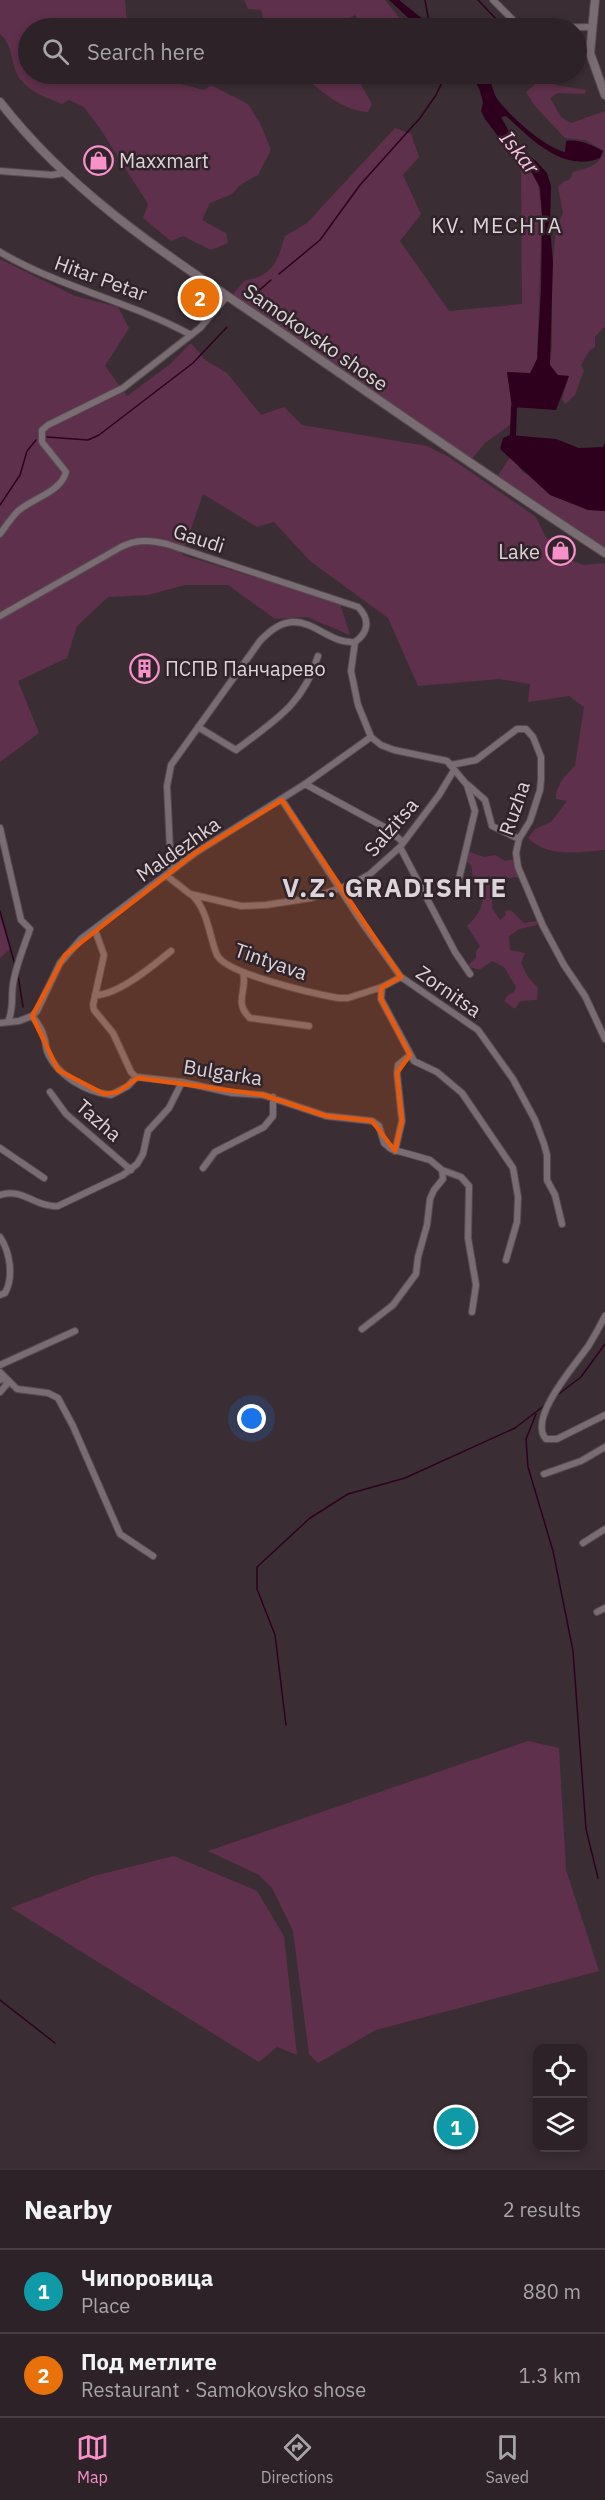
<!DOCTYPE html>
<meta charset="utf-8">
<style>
:root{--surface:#2c2227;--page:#342a2f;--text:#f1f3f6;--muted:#a6a4a7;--line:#483f44;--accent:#f890ca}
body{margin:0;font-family:"IBM Plex Sans",sans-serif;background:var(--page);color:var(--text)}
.controls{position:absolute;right:18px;bottom:18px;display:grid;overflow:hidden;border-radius:12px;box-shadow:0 3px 9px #0003}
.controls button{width:54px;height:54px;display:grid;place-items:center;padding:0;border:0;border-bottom:2px solid var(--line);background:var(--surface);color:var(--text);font:30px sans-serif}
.you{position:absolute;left:252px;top:1419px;width:21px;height:21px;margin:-15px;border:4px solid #fff;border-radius:50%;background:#1a73e8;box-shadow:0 0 0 9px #1a73e833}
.badge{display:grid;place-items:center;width:39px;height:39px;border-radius:50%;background:var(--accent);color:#fff;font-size:20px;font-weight:700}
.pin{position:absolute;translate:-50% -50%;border:3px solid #fff;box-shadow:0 2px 6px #0006}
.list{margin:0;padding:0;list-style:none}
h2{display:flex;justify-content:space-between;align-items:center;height:78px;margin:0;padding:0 24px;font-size:26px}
h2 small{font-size:20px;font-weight:400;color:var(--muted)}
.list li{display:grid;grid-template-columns:39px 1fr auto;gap:18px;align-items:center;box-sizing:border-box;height:84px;padding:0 24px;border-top:2px solid var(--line)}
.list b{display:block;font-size:22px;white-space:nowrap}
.list p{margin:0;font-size:20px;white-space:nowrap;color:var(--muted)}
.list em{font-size:20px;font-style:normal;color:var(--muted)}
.icon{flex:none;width:33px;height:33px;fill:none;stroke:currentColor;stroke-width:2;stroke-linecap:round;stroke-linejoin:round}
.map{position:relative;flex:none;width:605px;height:2170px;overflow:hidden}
.search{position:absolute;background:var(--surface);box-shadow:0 3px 9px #0003;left:18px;right:18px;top:18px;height:66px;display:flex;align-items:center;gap:15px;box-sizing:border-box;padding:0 21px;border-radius:33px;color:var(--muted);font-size:22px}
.sheet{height:246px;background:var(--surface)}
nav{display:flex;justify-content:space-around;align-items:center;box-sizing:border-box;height:84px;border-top:2px solid var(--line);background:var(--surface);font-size:16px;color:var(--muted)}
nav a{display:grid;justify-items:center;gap:3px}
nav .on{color:var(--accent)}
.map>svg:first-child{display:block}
</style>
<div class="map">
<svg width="605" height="2170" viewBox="0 0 605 2170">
<rect width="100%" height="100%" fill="#3a2e34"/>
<path fill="#5f304b" d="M 0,0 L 125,0 L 127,23 C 111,21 85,16 74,28 L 28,28 L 28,74 L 166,74 L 181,84 L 204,90 L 211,85 L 248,104 L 260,123 L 271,150 L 258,175 L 240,185 L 232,194 L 210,203 L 202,220 L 226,233 L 228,243 L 211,250 L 183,236 L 171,241 L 143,218 L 148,204 L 101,130 L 84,107 L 69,100 L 62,104 C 48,98 31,93 21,80 C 10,67 14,45 0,34 Z
M 244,0 L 385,0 L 407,28 L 365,28 L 355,15 L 348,19 L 349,28 L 266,28 L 261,10 L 248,9 Z
M 301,74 L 355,74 L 372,104 L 368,112 C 343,111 319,90 301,74 Z
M 547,74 L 560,74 L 563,76 L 555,85 L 586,90 L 585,94 L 558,93 L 550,98 L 561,117 L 571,123 L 605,111 L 605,326 L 595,337 L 595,347 L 590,350 L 581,365 L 584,370 L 575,395 L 565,404 L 562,399 L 569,376 L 540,374 L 550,360 L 552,347 L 552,271 L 556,228 L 563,213 L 558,187 L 563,182 L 570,179 L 573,172 C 587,168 598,167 604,151 L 585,140 L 565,138 L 534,105 L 526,92 Z
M 395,128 L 411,134 L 419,157 L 403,175 L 421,214 L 400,241 L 449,311 L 522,304 L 521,166 L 527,166 L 538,182 L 542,216 L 537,359 L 531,374 L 507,372 L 512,407 L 510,425 L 485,443 L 471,460 L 233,295 C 248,273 247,284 264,274 C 278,265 280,251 285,236 L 307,223 Z
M 0,259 L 75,296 L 118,307 L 129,328 L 105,366 L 127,396 L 169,365 L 191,343 L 205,360 L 227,373 L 261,415 L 284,407 L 302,425 L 427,446 L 449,457 L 536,517 L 545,536 L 567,559 L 584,565 L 605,563 L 605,850 C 579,852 548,858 528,838 L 535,829 L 551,822 L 567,801 L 556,799 C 555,787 566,774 575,766 L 584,707 L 569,696 L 528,702 L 530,684 L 499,679 L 418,686 L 388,618 L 310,561 L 274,522 L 257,527 L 203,494 L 182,555 L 340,603 L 350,635 L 307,617 L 275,619 L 228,585 L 185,585 L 148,595 L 108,597 L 77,626 L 67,658 L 18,681 L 39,733 L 0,762 Z
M 510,457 L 523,472 L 588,510 L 605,511 L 605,550 L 498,476 Z
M 467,851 L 484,857 L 495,855 L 505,861 L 515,859 L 519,877 L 506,878 L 492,891 L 492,908 L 500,920 L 506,915 L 505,911 L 511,910 L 524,923 L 537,921 L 537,925 L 519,929 L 509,936 L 510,950 L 525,953 L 521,963 L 528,977 L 538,988 L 537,1000 L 520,1001 L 515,1009 L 504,1001 L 508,995 L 514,992 L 516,987 L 504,967 L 492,961 L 479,970 L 467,966 L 476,958 L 476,951 L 480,946 L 467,926 C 482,912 487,900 479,879 L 473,876 L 471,865 L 464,860 Z
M 0,917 L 10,949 L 0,958 Z
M 528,1741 L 559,1748 L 566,1870 L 599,1971 L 376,2030 L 318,2063 L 309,2054 L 293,1931 L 272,1888 L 259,1875 L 208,1851 Z
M 174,1856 L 257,1891 L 284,1936 L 297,2055 L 277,2047 L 259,2062 L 11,1908 L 94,1876 Z"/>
<path fill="#2f001e" d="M 389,0 L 399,0 L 424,20 L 447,28 L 416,28 L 416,25 Z
M 472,74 L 489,74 C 491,82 493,93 498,100 C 510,116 545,148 565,152 L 566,141 C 580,139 591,145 603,151 L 600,158 C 563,173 531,139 506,116 L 501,117 L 517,146 L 536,161 L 547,173 L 551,186 L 550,228 L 553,262 L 550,365 L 558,375 L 569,376 L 556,410 L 512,407 L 507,372 L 530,373 L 537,359 L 541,290 L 542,216 L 540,188 L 531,171 L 512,155 L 485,119 L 481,111 L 483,103 L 480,91 Z
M 510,435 L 556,439 L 579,448 L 603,447 L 605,442 L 605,511 L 588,510 L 550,495 L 500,449 L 503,438 Z"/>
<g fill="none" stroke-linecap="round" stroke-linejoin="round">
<path stroke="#2f001e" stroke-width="1.5" d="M 425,0 L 429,22
M 478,0 L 499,22
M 279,274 L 320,240 L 360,185 L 420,118 L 436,95 L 446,74
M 254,295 L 271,280
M 47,437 L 88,440 L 99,435 L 193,363 L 227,327
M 0,505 L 20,475 L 27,451 L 36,440
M 0,911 L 15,965
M 18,975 L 23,1007
M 556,1396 L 581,1377 L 605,1344
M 536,1414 L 526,1439 L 528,1467 L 553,1551 L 573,1651 L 586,1829 L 598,1878
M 286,1725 L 275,1635 L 257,1589 L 257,1567 L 310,1518 L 348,1494 L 405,1478 L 515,1428 L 545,1405
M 0,2000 L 55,2043"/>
<path stroke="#2f001e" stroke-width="6" d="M 513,435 L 514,407 L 518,401"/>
<defs>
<path id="street" d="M 493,0 L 521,28 L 592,27
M 0,171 L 52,175 L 64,173
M 0,252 C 61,288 129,301 191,335
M 0,534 C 6,526 11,518 18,511 C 33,498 61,492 66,472 L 42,442 L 42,430 L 48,425 L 123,388 L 200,328 L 227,296
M 0,616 L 121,547 C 137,539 150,540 167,544 L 358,607 C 370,619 369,632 355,642
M 355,642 L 351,671 L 358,705 L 371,737 L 381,745 L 394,750 L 447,761 L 467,785 L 475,811 L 458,883
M 198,727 L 236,750 C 275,720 303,705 318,656
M 451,765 L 476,760 L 517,729 L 526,729 L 533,737 L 541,757 L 541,780 L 540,790 L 530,821 L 519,839 L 516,853 L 518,867 L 543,926 L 564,965 L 585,996 L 605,1039
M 305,784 L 386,828 L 403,842
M 468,785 L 485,800 L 492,826 L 519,839
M 282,800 L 363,924 L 401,977 L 478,1030 L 513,1079 L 535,1120 L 544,1144 L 547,1155 L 547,1180 L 555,1195 L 562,1224
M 0,828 L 21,920 L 30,929 C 24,947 16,965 13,984 C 11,998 14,1008 8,1022
M 400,847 L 455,952 L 470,974
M 171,870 L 167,786 L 171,765 L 260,641 C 301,596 321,645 355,642
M 167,876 L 190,894 L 241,906 L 266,905 L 311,898 L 352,884 L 370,874 L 400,847 L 439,795 L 454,770
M 192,895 C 208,910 209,936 217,955 C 226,974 316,994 338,998 L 348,998 L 382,987
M 95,930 L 104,955 L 93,1005 L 94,1010 L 113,1033 L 131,1072 L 136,1077 L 182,1082 L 232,1093 L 263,1095 L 326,1116 L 372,1121 L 379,1126 L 384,1143 L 391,1149 L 430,1160 L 442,1170
M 243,973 C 248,990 233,1002 250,1018 L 309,1026
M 401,977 L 382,987 L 381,999 L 414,1061 L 437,1072 L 462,1093 L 513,1168 L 518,1197 L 517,1222 L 506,1260
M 95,995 C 117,996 154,965 171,951
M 32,1016 L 37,1011 L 60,963 L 81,939 L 195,853 L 305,784 L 371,737
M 32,1016 C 37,1022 42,1029 44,1037 C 46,1041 45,1046 47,1051 C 56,1075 86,1092 111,1095 L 128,1086 L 136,1077
M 0,1023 L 19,1021 L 32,1016
M 50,1092 L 66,1114 L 131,1170
M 0,1148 L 44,1178
M 395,1151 L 402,1121 L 397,1073 L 398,1065 L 410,1055
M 203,1168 L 215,1152 L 264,1127 L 273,1116 L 273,1097
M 442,1170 L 461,1177 L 469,1186 L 468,1238 L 476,1285 L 472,1312
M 0,1195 C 21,1187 37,1208 58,1206 L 123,1175 L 137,1164 L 143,1154 L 148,1131 L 169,1108 L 182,1082
M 0,1237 C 10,1252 14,1277 5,1293 L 0,1295
M 605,1316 C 600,1326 595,1335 589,1345 C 577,1363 527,1418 546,1439 L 557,1439 L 605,1415
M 362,1329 L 393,1305 L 416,1274 L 418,1257 L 427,1225 L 430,1199 L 434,1190 L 443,1179 L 442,1170
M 0,1365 L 75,1331
M 0,1372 L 17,1389 L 48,1393 L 58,1398 L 73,1426 L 120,1534 L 153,1556
M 0,1380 L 5,1378 L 7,1384 L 0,1392
M 544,1474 L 581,1461 L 605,1447
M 583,1543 L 605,1529
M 597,1612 L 605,1608"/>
<path id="secondary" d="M 595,0 L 590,53 L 605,95
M 0,102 C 76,200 178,262 279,331 C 387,406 495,481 605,553"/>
</defs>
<use href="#street" stroke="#554b51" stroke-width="8"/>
<use href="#secondary" stroke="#554b51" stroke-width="10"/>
<use href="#street" stroke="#7a6c73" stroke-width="6"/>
<use href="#secondary" stroke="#7a6c73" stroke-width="8"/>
</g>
<path fill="#e8590c" fill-opacity="0.2" stroke="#e8590c" stroke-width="4.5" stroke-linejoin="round" d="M 282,800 L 401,977 L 381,988 L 381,999 L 410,1055 L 397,1073 L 402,1121 L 395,1151 L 372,1121 L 326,1116 L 263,1095 L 138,1078 L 118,1092 L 104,1094 L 58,1070 L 32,1016 L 65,955 L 195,853 Z"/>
<defs>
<symbol id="shop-ring" viewBox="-11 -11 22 22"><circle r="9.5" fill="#30242a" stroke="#f890ca" stroke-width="1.5"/><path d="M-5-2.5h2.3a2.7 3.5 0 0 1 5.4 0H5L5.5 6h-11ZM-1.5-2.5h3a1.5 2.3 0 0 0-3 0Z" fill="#f890ca"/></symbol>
<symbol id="building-ring" viewBox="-11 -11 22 22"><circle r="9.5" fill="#30242a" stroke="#f890ca" stroke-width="1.5"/><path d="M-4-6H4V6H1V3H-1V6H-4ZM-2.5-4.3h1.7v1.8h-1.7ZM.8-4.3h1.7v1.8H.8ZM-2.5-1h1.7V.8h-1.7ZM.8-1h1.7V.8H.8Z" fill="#f890ca"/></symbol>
</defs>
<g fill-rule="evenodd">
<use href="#shop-ring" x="82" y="144" width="33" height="33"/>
<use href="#shop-ring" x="544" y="534" width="33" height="33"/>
<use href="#building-ring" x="128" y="652" width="33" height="33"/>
</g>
<g text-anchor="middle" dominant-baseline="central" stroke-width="5" stroke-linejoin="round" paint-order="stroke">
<g font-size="20" fill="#dcd4d8" stroke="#30242a" text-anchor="start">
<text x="119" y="160">Maxxmart</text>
<text x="540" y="551" text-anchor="end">Lake</text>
<text x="165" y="668">ПСПВ Панчарево</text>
</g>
<g font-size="20" fill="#dcd4d8" stroke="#30242a">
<text transform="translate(101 278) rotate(20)">Hitar Petar</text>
<text transform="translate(316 337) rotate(35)">Samokovsko shose</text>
<text transform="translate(199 538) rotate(18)">Gaudi</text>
<text transform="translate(514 808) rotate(-71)">Ruzha</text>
<text transform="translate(391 827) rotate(-49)">Salzitsa</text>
<text transform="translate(178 849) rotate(-35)">Maldezhka</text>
<text transform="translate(271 961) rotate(19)">Tintyava</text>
<text transform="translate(449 991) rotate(35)">Zornitsa</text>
<text transform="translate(223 1072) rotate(9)">Bulgarka</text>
<text transform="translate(99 1120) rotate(41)">Tazha</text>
</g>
<g font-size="21" font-style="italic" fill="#ffbfe0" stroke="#30242a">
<text transform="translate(520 152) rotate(51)">Iskar</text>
</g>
<g font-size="21" letter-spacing="1.5" fill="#dcd4d8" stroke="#30242a">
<text x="497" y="225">KV. MECHTA</text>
</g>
<g font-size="26" font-weight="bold" letter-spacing="1.5" fill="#dcd4d8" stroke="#30242a">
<text x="395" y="887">V.Z. GRADISHTE</text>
</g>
</g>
</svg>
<div class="controls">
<button><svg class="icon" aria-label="locate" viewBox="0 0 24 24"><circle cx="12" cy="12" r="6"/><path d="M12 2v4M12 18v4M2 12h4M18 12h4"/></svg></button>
<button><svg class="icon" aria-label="layers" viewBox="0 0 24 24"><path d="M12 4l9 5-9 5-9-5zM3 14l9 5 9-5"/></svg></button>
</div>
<div class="you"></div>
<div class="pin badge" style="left:456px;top:2127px;background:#0f9aa8">1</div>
<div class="pin badge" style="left:200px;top:298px;background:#e8710a">2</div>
<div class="search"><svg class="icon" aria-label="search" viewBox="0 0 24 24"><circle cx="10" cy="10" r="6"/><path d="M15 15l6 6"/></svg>Search here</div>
</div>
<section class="sheet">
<h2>Nearby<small>2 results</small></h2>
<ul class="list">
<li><span class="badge" style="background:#0f9aa8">1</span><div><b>Чипоровица</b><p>Place</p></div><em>880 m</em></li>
<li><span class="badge" style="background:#e8710a">2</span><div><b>Под метлите</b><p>Restaurant · Samokovsko shose</p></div><em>1.3 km</em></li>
</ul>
</section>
<nav>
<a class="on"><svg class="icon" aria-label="map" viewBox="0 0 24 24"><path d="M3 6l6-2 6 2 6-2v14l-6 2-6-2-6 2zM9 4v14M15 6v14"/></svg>Map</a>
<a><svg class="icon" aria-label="directions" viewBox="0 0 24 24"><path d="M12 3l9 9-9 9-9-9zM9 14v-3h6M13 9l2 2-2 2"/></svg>Directions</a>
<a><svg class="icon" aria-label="saved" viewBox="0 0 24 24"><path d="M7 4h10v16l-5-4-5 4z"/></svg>Saved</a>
</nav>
